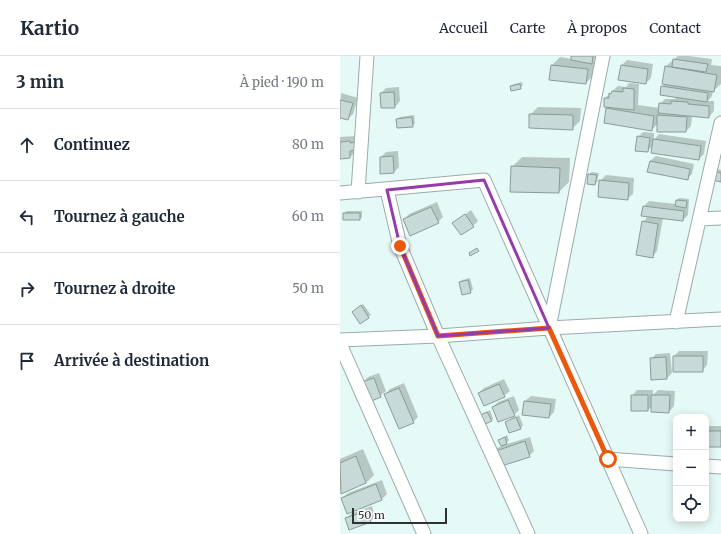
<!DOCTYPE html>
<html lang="fr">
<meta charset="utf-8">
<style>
:root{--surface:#fff;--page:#f2f2f3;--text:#1f2937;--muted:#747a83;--line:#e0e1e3}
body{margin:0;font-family:Merriweather,serif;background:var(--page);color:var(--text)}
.controls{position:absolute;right:12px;bottom:12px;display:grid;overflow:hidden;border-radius:8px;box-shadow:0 2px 10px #0003}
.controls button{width:36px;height:36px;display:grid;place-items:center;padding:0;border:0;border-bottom:1px solid var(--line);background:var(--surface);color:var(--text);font:20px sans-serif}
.scale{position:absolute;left:12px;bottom:10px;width:95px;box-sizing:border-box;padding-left:4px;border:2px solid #2c3332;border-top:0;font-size:11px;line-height:14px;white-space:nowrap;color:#2c3332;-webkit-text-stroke:3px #fff;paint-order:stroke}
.stop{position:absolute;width:12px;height:12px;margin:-9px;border:3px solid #ea580c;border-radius:50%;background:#fff}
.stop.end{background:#ea580c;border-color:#fff;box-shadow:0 1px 4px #0008}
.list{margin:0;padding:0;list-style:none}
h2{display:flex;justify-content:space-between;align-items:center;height:52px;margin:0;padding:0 16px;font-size:17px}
h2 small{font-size:13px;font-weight:400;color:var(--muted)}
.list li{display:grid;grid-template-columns:26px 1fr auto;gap:12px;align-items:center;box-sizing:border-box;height:72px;padding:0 16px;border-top:1px solid var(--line)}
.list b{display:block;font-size:15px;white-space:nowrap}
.list em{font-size:13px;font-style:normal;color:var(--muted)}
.icon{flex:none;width:22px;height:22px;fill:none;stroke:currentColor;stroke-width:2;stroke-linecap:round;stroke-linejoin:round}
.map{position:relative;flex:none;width:381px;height:478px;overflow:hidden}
header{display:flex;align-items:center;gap:24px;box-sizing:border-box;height:56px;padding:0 20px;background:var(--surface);border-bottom:1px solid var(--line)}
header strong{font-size:19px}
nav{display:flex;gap:22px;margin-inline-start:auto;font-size:14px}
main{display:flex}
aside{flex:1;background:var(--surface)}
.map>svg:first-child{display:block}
</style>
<header>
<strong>Kartio</strong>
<nav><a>Accueil</a><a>Carte</a><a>À propos</a><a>Contact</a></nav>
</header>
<main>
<aside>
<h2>3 min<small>À pied · 190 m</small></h2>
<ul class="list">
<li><svg class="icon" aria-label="ahead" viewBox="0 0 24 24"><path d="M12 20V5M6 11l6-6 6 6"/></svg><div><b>Continuez</b></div><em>80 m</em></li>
<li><svg class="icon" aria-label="left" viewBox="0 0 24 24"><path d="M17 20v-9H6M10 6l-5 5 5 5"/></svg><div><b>Tournez à gauche</b></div><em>60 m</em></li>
<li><svg class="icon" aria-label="right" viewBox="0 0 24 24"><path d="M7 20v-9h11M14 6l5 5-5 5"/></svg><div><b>Tournez à droite</b></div><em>50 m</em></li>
<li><svg class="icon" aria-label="arrive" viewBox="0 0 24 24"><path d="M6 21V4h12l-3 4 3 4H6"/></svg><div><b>Arrivée à destination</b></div></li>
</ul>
</aside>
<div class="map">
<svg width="381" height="478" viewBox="0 0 381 478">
<rect width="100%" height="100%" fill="#e5f9f6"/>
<path fill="#0003" d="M 232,0 L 258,0 L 253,5 L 255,5 L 254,19 L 246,27 L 210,23 L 212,9 L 220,1 L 232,3 Z
M 338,0 L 349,0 L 372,3 L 371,9 L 381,10 L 381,28 L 373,35 L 372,40 L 368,45 L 374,45 L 374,55 L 369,61 L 352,59 L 351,70 L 346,75 L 318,67 L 312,74 L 267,53 L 270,51 L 265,42 L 278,30 L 286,31 L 289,27 L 299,28 L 298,49 L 320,52 L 320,48 L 325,43 L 335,43 L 337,41 L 322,31 L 326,27 L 325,11 Z
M 287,4 L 313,8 L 311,22 L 306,27 L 279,23 L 282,9 Z
M 182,26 L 183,29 L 180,32 L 171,30 L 174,28 Z
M 59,31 L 60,45 L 55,51 L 41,37 L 46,32 Z
M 1,37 L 18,42 L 13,58 L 8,63 L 0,60 Z
M 198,51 L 241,52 L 240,65 L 232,73 L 190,59 Z
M 74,59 L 75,67 L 73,70 L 57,63 L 60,61 Z
M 303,76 L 314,77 L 314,84 L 319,78 L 366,85 L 364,98 L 359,103 L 313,90 L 307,95 L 298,81 Z
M 15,80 L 15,96 L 10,101 L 0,102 L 0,81 Z
M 58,95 L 59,111 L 54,116 L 41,101 L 46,96 Z
M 316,100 L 354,108 L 352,118 L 347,123 L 308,115 L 310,105 Z
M 182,101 L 230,102 L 229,126 L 219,136 L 172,111 Z
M 377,113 L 381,114 L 381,125 L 373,123 Z
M 252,116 L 259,117 L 257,126 L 255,128 L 248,127 L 249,118 Z
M 266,119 L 294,122 L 293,138 L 287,143 L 260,125 Z
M 339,142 L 349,143 L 348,159 L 343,164 L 323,162 L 317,195 L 312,201 L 303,166 L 308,160 L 304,150 L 309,145 L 336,148 L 337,144 Z
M 97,146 L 103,161 L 98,166 L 64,164 L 69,158 Z
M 131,154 L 138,165 L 133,170 L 114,167 Z
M 7,155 L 22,155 L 22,161 L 20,163 L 4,157 Z
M 130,222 L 133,233 L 130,236 L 120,226 L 122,224 Z
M 23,248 L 31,259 L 20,267 L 15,254 Z
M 339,295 L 368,295 L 367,309 L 362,315 L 334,300 Z
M 330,297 L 332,317 L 327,322 L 311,303 L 316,298 Z
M 39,317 L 46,335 L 40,340 L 23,327 L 28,321 Z
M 164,323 L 170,335 L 164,340 L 139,337 L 144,332 Z
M 64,327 L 78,361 L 73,366 L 45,339 L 50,333 Z
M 297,334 L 313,334 L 313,339 L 318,334 L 335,335 L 334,350 L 329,356 L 312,350 L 308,354 L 292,340 Z
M 174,340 L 179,354 L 174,359 L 153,351 L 158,346 Z
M 191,340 L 216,343 L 214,356 L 209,361 L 184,358 L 185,345 Z
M 150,354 L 153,362 L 151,365 L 138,360 Z
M 179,359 L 183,369 L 181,372 L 170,376 L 166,366 Z
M 366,370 L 381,370 L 381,390 L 366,390 Z
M 167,379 L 169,384 L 164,389 L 190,381 L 194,395 L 189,400 L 152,397 L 157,392 L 162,390 L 159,384 Z
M 23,393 L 34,419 L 26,427 L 1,436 L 0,433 L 0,403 Z
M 42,424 L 47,438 L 42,443 L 2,442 L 8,437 Z
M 32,450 L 35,460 L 30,466 L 6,462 L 12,457 Z"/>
<path fill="#c7dad7" stroke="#8a9c99" d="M 231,0 L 253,0 L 252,8 L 231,4 Z
M 333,3 L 368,8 L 366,16 L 332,11 Z
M 211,9 L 248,13 L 246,28 L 209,24 Z
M 281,9 L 308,13 L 306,28 L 278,24 Z
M 325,10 L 377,19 L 374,36 L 322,28 Z
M 180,28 L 181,33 L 171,35 L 170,30 Z
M 321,30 L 368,37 L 367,46 L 320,39 Z
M 283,32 L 294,33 L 294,54 L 264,51 L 264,42 L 269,42 L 269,37 L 271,38 L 272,35 L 283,36 Z
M 54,36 L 55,52 L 41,52 L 40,37 Z
M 0,44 L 13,47 L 8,64 L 0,62 Z
M 331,45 L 348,46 L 348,48 L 369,50 L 369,62 L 318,57 L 319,47 L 331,48 Z
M 266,52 L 314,60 L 312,75 L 264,67 Z
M 189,58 L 233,59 L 233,74 L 189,72 Z
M 317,59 L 347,61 L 346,76 L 317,76 Z
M 72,61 L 73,71 L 57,72 L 56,63 Z
M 297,80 L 310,82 L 308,96 L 295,95 Z
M 313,83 L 361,90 L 359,104 L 311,97 Z
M 10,85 L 10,87 L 15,86 L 15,94 L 10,95 L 10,102 L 0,103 L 0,86 Z
M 53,100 L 54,117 L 40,118 L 40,101 Z
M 310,105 L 350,113 L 348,124 L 307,116 Z
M 171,110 L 220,112 L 219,137 L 170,136 Z
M 374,115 L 381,117 L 381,126 L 372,124 Z
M 248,118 L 257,119 L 255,129 L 247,128 Z
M 259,124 L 289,127 L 288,144 L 258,141 Z
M 336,144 L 347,145 L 346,152 L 335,150 Z
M 303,150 L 344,155 L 343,165 L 301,160 Z
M 91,151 L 99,167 L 70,180 L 63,163 Z
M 3,157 L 20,157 L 20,164 L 3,164 Z
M 125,158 L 134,171 L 121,179 L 112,167 Z
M 302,165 L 318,168 L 313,202 L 296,199 Z
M 137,192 L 139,195 L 130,200 L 129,197 Z
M 128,224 L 131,237 L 122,239 L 119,226 Z
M 21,249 L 29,262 L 20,268 L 12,256 Z
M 333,300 L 363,300 L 363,316 L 333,316 Z
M 326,301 L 327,323 L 311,324 L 310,302 Z
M 34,322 L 41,341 L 29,346 L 21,326 Z
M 159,328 L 165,341 L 144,350 L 138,337 Z
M 59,332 L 74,367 L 59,373 L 44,338 Z
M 291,339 L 308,339 L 308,355 L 291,355 Z
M 311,339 L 330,339 L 329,357 L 311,356 Z
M 168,344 L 175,360 L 158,366 L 152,351 Z
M 184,345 L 211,348 L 209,362 L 182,359 Z
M 147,356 L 152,365 L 138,371 L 134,362 Z
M 176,361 L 181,373 L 169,377 L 165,366 Z
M 366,375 L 381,375 L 381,391 L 366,391 Z
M 165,381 L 167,388 L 161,390 L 158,384 Z
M 185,385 L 190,401 L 155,412 L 150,397 Z
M 16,400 L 26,427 L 1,438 L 0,407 Z
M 36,428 L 42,444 L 7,458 L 1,442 Z
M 27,455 L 31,466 L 9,474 L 5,462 Z"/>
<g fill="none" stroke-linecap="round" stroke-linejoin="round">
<defs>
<path id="minor" d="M 47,134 L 60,190 L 98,280 L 188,478
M 18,136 L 27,0
M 0,137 L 144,124 L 301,478
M 360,163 L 381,162
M 336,266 L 381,67
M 209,272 L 263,0
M 0,284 L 98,280 L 209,272 L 381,263
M 0,288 L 84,478
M 267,403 L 336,408
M 366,410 L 381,411"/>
</defs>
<use href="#minor" stroke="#99aca9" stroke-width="15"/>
<use href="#minor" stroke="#fff" stroke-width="13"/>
</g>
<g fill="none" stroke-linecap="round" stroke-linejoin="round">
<path stroke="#ea580c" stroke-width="5" d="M 60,190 L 98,280 L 209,272 L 268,403"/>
</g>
<path fill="none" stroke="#943daa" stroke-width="3" stroke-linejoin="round" d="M 144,124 L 209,272 L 98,280 L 60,190 L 47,134 Z"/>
</svg>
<div class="controls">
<button>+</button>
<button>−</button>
<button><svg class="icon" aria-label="locate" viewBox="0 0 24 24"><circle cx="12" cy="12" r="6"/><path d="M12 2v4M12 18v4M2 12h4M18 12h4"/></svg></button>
</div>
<div class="scale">50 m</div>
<div class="stop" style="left:268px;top:403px"></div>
<div class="stop end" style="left:60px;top:190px"></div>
</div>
</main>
